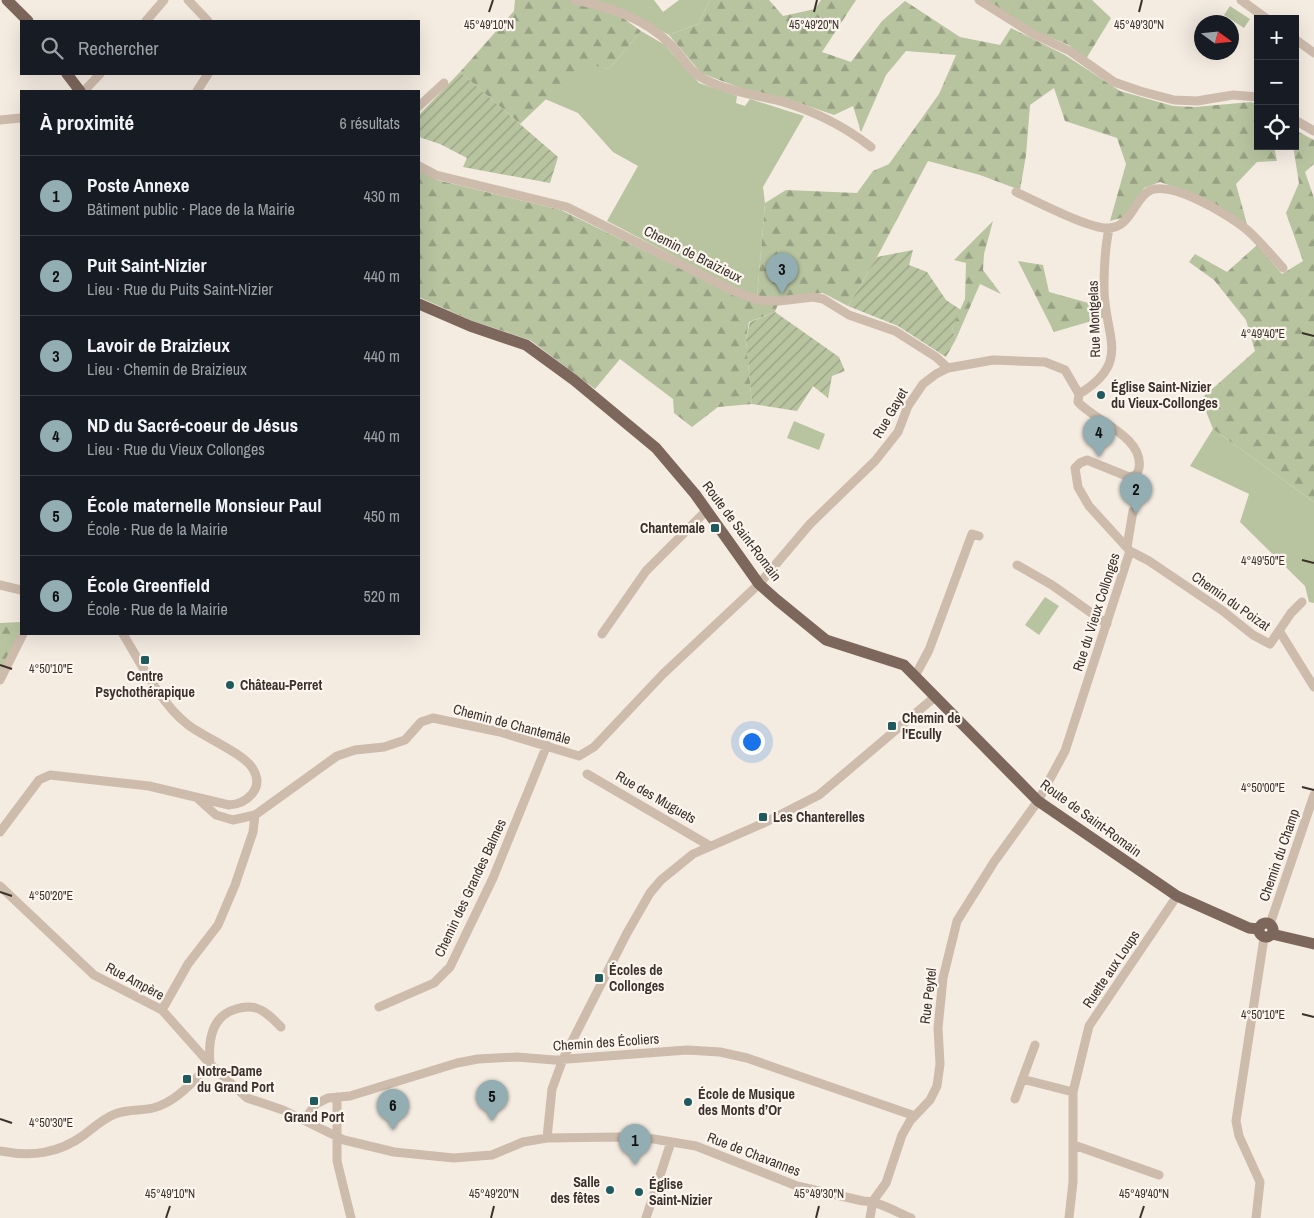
<!DOCTYPE html>
<html lang="fr">
<meta charset="utf-8">
<style>
:root{--surface:#171b24;--page:#20242c;--text:#f1f3f6;--muted:#9ea1a6;--line:#363941;--accent:#92aeb2}
body{margin:0;font-family:"Archivo Narrow",sans-serif;background:var(--page);color:var(--text)}
.controls{position:absolute;right:15px;top:15px;display:grid;overflow:hidden;border-radius:0px;box-shadow:0 5px 20px #0002}
.controls button{width:45px;height:45px;display:grid;place-items:center;padding:0;border:0;border-bottom:1px solid var(--line);background:var(--surface);color:var(--text);font:25px sans-serif}
.compass{position:absolute;left:1194px;top:15px;width:45px;height:45px;border-radius:50%;background:var(--surface);box-shadow:0 5px 20px #0002;rotate:105deg}
.you{position:absolute;left:751px;top:741px;width:18px;height:18px;margin:-12px;border:4px solid #fff;border-radius:50%;background:#1a73e8;box-shadow:0 0 0 8px #1a73e833}
.badge{display:grid;place-items:center;width:32px;height:32px;border-radius:50%;background:var(--accent);color:#111;font-size:16px;font-weight:700}
.pin{position:absolute;translate:-50% -41px;filter:drop-shadow(0 1px 2px #0008)}
.pin::after{content:'';position:absolute;top:26px;width:18px;height:15px;background:inherit;clip-path:polygon(0 0,100% 0,50% 100%)}
.list{margin:0;padding:0;list-style:none}
h2{display:flex;justify-content:space-between;align-items:center;height:65px;margin:0;padding:0 20px;font-size:21px}
h2 small{font-size:16px;font-weight:400;color:var(--muted)}
.list li{display:grid;grid-template-columns:32px 1fr auto;gap:15px;align-items:center;box-sizing:border-box;height:80px;padding:0 20px;border-top:1px solid var(--line)}
.list b{display:block;font-size:19px;white-space:nowrap}
.list p{margin:0;font-size:16px;white-space:nowrap;color:var(--muted)}
.list em{font-size:16px;font-style:normal;color:var(--muted)}
.icon{flex:none;width:28px;height:28px;fill:none;stroke:currentColor;stroke-width:2;stroke-linecap:round;stroke-linejoin:round}
.map{position:relative;flex:none;width:1314px;height:1218px;overflow:hidden}
.search{position:absolute;background:var(--surface);box-shadow:0 5px 20px #0002;left:20px;top:20px;width:400px;height:55px;display:flex;align-items:center;gap:12px;box-sizing:border-box;padding:0 18px;border-radius:0px;color:var(--muted);font-size:19px}
.panel{position:absolute;background:var(--surface);box-shadow:0 5px 20px #0002;left:20px;top:90px;width:400px;height:545px;border-radius:0px}
.map>svg:first-child{display:block}
</style>
<div class="map">
<svg width="1314" height="1218" viewBox="0 0 1314 1218">
<defs>
<pattern id="forest-firs" width="22" height="20" patternUnits="userSpaceOnUse" patternTransform="scale(1.25)"><rect width="22" height="20" fill="#b8c4a0"/><path d="M5 1l3.5 6h-7zM16 11l3.5 6h-7z" fill="#97a083"/></pattern>
<pattern id="garden-furrows" width="10" height="10" patternUnits="userSpaceOnUse" patternTransform="scale(1.25)"><rect width="10" height="10" fill="#b8c4a0"/><path d="M-1 1l2-2M0 10L10 0M9 11l2-2" fill="none" stroke="#97a083"/></pattern>
</defs>
<rect width="100%" height="100%" fill="#f4ebe1"/>
<path fill="#b8c4a0" d="M 601,0 L 654,0 L 663,12 L 679,0 L 710,0 L 698,24 L 669,35 L 625,11 L 601,3 Z
M 1230,6 L 1250,19 L 1244,28 L 1224,15 Z
M 641,31 L 665,45 L 699,83 L 737,96 L 736,103 L 745,106 L 750,99 L 804,116 L 763,187 L 765,203 L 757,297 L 737,289 L 607,221 L 638,166 L 613,152 L 578,113 L 545,99 L 584,62 L 609,69 Z
M 794,421 L 825,434 L 819,450 L 787,438 Z
M 1213,429 L 1314,502 L 1314,603 L 1309,602 L 1305,586 L 1240,522 L 1249,494 L 1190,466 Z
M 1045,597 L 1059,606 L 1039,635 L 1025,625 Z"/>
<path fill="url(#forest-firs)" d="M 515,0 L 601,0 L 603,11 L 623,18 L 641,31 L 609,69 L 584,63 L 520,124 L 460,72 L 514,11 Z
M 710,0 L 769,0 L 783,16 L 815,9 L 821,0 L 856,0 L 822,52 L 851,62 L 882,21 L 905,1 L 960,37 L 1000,45 L 1011,28 L 1065,55 L 1120,91 L 1173,106 L 1195,107 L 1251,102 L 1258,105 L 1258,146 L 1274,146 L 1277,161 L 1257,162 L 1236,184 L 1248,228 L 1200,196 L 1160,182 L 1144,188 L 1125,217 L 1110,221 L 1126,164 L 1117,138 L 1065,121 L 1054,88 L 1030,105 L 1026,155 L 1020,190 L 980,175 L 928,161 L 877,257 L 848,306 L 823,293 L 780,298 L 757,297 L 765,203 L 786,190 L 857,193 L 873,171 L 889,164 L 939,94 L 956,55 L 906,51 L 886,75 L 861,132 L 853,106 L 834,115 L 785,98 L 746,90 L 701,73 L 669,35 L 698,24 Z
M 985,0 L 1092,0 L 1111,18 L 1086,59 L 1069,45 L 1035,31 Z
M 1295,130 L 1314,140 L 1314,164 L 1305,172 L 1314,198 L 1314,502 L 1213,429 L 1201,399 L 1255,351 L 1246,320 L 1214,280 L 1189,262 L 1195,254 L 1227,272 L 1257,245 L 1282,274 L 1303,261 L 1286,213 L 1299,183 L 1293,146 L 1295,146 Z
M 419,170 L 437,180 L 561,210 L 735,295 L 778,304 L 775,312 L 749,322 L 746,339 L 752,404 L 718,407 L 692,427 L 674,413 L 673,399 L 620,359 L 595,389 L 530,340 L 470,320 L 419,297 Z
M 993,221 L 984,254 L 983,270 L 1001,294 L 980,284 L 956,339 L 952,328 L 965,299 L 966,263 L 954,260 Z
M 1018,261 L 1043,265 L 1049,292 L 1103,307 L 1105,317 L 1054,332 Z
M 21,622 L 21,631 L 0,672 L 0,623 Z"/>
<path fill="url(#garden-furrows)" d="M 460,72 L 558,157 L 550,183 L 463,167 L 467,158 L 440,144 L 419,137 L 419,115 Z
M 913,250 L 909,265 L 927,272 L 946,300 L 961,310 L 952,328 L 956,339 L 946,357 L 898,326 L 848,306 L 877,257 Z
M 775,312 L 839,357 L 845,371 L 832,376 L 828,398 L 813,386 L 797,411 L 752,404 L 746,339 L 750,322 Z"/>
<g fill="none" stroke-linecap="round" stroke-linejoin="round">
<path stroke="#cdbbac" stroke-width="9" d="M 188,0 L 208,21
M 575,0 C 610,7 644,18 670,44 C 681,54 690,73 704,79 C 727,91 755,95 780,101 C 814,111 843,125 871,147
M 979,0 L 1033,34 L 1070,51 L 1114,82 L 1140,91 L 1174,100 L 1197,101 L 1233,95 L 1258,97
M 1241,0 L 1267,19
M 146,21 L 164,0
M 1295,39 L 1314,53
M 84,91 L 100,74
M 197,91 L 208,74
M 419,106 L 444,83
M 0,120 L 21,118
M 1295,120 L 1314,131
M 419,166 L 436,175 L 567,207 L 736,292 L 759,300 L 779,301 L 813,297 L 823,299 L 849,315 L 895,331 L 936,357 L 948,368
M 1016,192 C 1036,201 1089,229 1108,228 C 1129,228 1133,204 1146,193 C 1166,176 1229,215 1246,229 C 1259,240 1271,255 1283,268
M 1079,394 C 1132,362 1105,337 1104,290 C 1104,270 1105,247 1109,229
M 1127,547 L 1133,511
M 1017,565 L 1052,585 L 1107,624
M 0,585 L 21,590
M 1280,632 L 1314,687
M 602,634 L 646,571 L 707,510
M 915,676 L 929,650 L 972,534 L 979,536
M 0,680 L 23,634
M 587,774 L 710,846
M 197,798 L 216,815 L 233,820 L 255,815 L 337,756 L 355,750 L 384,747 L 405,740 L 421,722 L 433,718 L 500,732 L 579,756 L 594,747 L 663,674 L 759,584 L 810,524 L 875,461 L 898,432 L 908,406 L 923,384 L 936,374 L 948,368 L 993,360 L 1045,362 L 1065,370 L 1079,394 L 1078,402 C 1095,421 1144,437 1139,468 C 1138,474 1135,476 1129,477 L 1087,460 L 1080,463 L 1075,468 L 1078,487 L 1089,506 L 1130,551 L 1149,561 L 1223,611 L 1253,635 L 1270,644 L 1291,613 L 1302,602
M 0,832 L 39,780 L 50,775 L 149,786 L 229,805 C 246,804 265,789 253,769 C 244,753 203,737 187,724 C 161,704 140,662 123,634
M 0,886 L 94,975 L 162,1010 L 210,1064 L 247,1098 L 283,1110 L 344,1140 L 394,1152 L 454,1158 L 492,1155 L 523,1142 L 547,1138 L 620,1137 L 654,1139 L 696,1146 L 797,1186 L 863,1201 C 878,1201 896,1212 911,1218
M 1270,924 L 1314,795
M 379,1007 L 434,983 L 450,967 L 493,878 L 547,745
M 162,1010 L 188,964 L 218,925 L 235,885 L 253,832 L 255,815
M 210,1064 C 208,1041 211,1016 236,1009 C 242,1007 249,1006 256,1008 C 266,1011 274,1020 281,1027
M 1022,1079 L 1073,1092
M 337,1097 L 337,1161 L 351,1218
M 1015,1099 L 1035,1045
M 304,1120 L 316,1104 L 328,1098 L 350,1096 L 457,1063 L 478,1059 L 517,1057 L 554,1060 L 687,1050 L 720,1052 L 747,1058 L 915,1116
M 547,1138 L 552,1089 L 563,1059 L 627,933 L 650,893 L 661,880 L 693,854 L 766,822 L 819,795 L 936,696
M 1074,1145 L 1159,1175
M 0,1151 C 31,1157 58,1154 84,1135 C 93,1128 104,1118 115,1114 C 128,1109 141,1111 153,1108 C 177,1102 193,1081 210,1064
M 873,1201 L 886,1183 L 902,1135 L 910,1121 L 930,1100 L 937,1086 L 940,1064 L 938,1028 L 943,978 L 957,921 L 994,862 L 1038,801 L 1065,751 L 1130,551
M 646,1218 L 671,1142
M 870,1218 L 873,1201
M 1069,1218 L 1073,1182 L 1073,1092 L 1089,1026 L 1177,896
M 1256,1218 L 1260,1182 L 1239,1136 L 1236,1121 L 1264,938"/>
<path stroke="#7d675c" stroke-width="11" d="M 7,0 L 28,21
M 67,74 L 80,91
M 419,304 L 470,326 L 526,345 L 574,380 L 656,448 L 695,494 L 759,584 L 777,600 L 826,640 L 904,665 L 1038,801 L 1177,896 L 1249,928 L 1258,929
M1259 930a7 7 0 1 1 14 0a7 7 0 1 1-14 0Z
M 1272,934 L 1314,944"/>
</g>
<path fill="none" stroke="#3b302b" stroke-width="2" d="M 489,12 L 493,0M 814,12 L 817,0M 1139,12 L 1142,0M 1302,333 L 1314,336M 1302,560 L 1314,563M 0,665 L 12,669M 1302,787 L 1314,790M 0,892 L 12,896M 1302,1014 L 1314,1017M 0,1119 L 12,1123M 166,1218 L 170,1206M 491,1218 L 494,1206M 816,1218 L 819,1206M 1140,1218 L 1144,1206"/>
<g fill="#1f5a5e" stroke="#fbf5ee" stroke-width="2">
<circle cx="1101" cy="395" r="5"/>
<rect x="710" y="523" width="10" height="10" rx="2.5"/>
<rect x="140" y="655" width="10" height="10" rx="2.5"/>
<circle cx="230" cy="685" r="5"/>
<rect x="887" y="721" width="10" height="10" rx="2.5"/>
<rect x="758" y="812" width="10" height="10" rx="2.5"/>
<rect x="594" y="973" width="10" height="10" rx="2.5"/>
<rect x="182" y="1074" width="10" height="10" rx="2.5"/>
<rect x="309" y="1096" width="10" height="10" rx="2.5"/>
<circle cx="688" cy="1102" r="5"/>
<circle cx="610" cy="1190" r="5"/>
<circle cx="639" cy="1192" r="5"/>
</g>
<g text-anchor="middle" dominant-baseline="central" stroke-width="4.5" stroke-linejoin="round" paint-order="stroke">
<g font-size="14" fill="#3b302b" stroke="#fbf5ee">
<text transform="translate(693 254) rotate(27)">Chemin de Braizieux</text>
<text transform="translate(1094 319) rotate(-92)">Rue Montgelas</text>
<text transform="translate(890 413) rotate(-60)">Rue Gayet</text>
<text transform="translate(742 531) rotate(53)">Route de Saint-Romain</text>
<text transform="translate(1231 601) rotate(35)">Chemin du Poizat</text>
<text transform="translate(1096 612) rotate(-72)">Rue du Vieux Collonges</text>
<text transform="translate(512 724) rotate(15)">Chemin de Chantemâle</text>
<text transform="translate(656 797) rotate(30)">Rue des Muguets</text>
<text transform="translate(1091 818) rotate(36)">Route de Saint-Romain</text>
<text transform="translate(1279 855) rotate(-71)">Chemin du Champ</text>
<text transform="translate(470 888) rotate(-65)">Chemin des Grandes Balmes</text>
<text transform="translate(1111 969) rotate(-56)">Ruette aux Loups</text>
<text transform="translate(135 981) rotate(28)">Rue Ampère</text>
<text transform="translate(928 996) rotate(-83)">Rue Peytel</text>
<text transform="translate(606 1042) rotate(-4)">Chemin des Écoliers</text>
<text transform="translate(754 1154) rotate(21)">Rue de Chavannes</text>
</g>
<g font-size="14" font-weight="bold" fill="#3b302b" stroke="#fbf5ee" text-anchor="start">
<text x="1111" y="387">Église Saint-Nizier<tspan x="1111" dy="16">du Vieux-Collonges</tspan></text>
<text x="705" y="528" text-anchor="end">Chantemale</text>
<text x="145" y="676" text-anchor="middle">Centre<tspan x="145" dy="16">Psychothérapique</tspan></text>
<text x="240" y="685">Château-Perret</text>
<text x="902" y="718">Chemin de<tspan x="902" dy="16">l'Ecully</tspan></text>
<text x="773" y="817">Les Chanterelles</text>
<text x="609" y="970">Écoles de<tspan x="609" dy="16">Collonges</tspan></text>
<text x="197" y="1071">Notre-Dame<tspan x="197" dy="16">du Grand Port</tspan></text>
<text x="698" y="1094">École de Musique<tspan x="698" dy="16">des Monts d’Or</tspan></text>
<text x="314" y="1117" text-anchor="middle">Grand Port</text>
<text x="600" y="1182" text-anchor="end">Salle<tspan x="600" dy="16">des fêtes</tspan></text>
<text x="649" y="1184">Église<tspan x="649" dy="16">Saint-Nizier</tspan></text>
</g>
</g>
<g font-size="12" text-anchor="middle" fill="#3b302b" stroke="#fbf5ee" stroke-width="4.5" stroke-linejoin="round" paint-order="stroke">
<text x="489" y="29">45°49'10"N</text>
<text x="814" y="29">45°49'20"N</text>
<text x="1139" y="29">45°49'30"N</text>
<text x="1263" y="338">4°49'40"E</text>
<text x="1263" y="565">4°49'50"E</text>
<text x="51" y="673">4°50'10"E</text>
<text x="1263" y="792">4°50'00"E</text>
<text x="51" y="900">4°50'20"E</text>
<text x="1263" y="1019">4°50'10"E</text>
<text x="51" y="1127">4°50'30"E</text>
<text x="170" y="1198">45°49'10"N</text>
<text x="494" y="1198">45°49'20"N</text>
<text x="819" y="1198">45°49'30"N</text>
<text x="1144" y="1198">45°49'40"N</text>
</g>
</svg>
<div class="controls">
<button>+</button>
<button>−</button>
<button><svg class="icon" aria-label="locate" viewBox="0 0 24 24"><circle cx="12" cy="12" r="6"/><path d="M12 2v4M12 18v4M2 12h4M18 12h4"/></svg></button>
</div>
<svg class="compass" viewBox="-18 -18 36 36"><path d="M0-13l5 13h-10z" fill="#e53935"/><path d="M0 13l5-13h-10z" fill="#9ea1a6"/></svg>
<div class="you"></div>
<div class="pin badge" style="left:635px;top:1165px">1</div>
<div class="pin badge" style="left:1136px;top:514px">2</div>
<div class="pin badge" style="left:782px;top:294px">3</div>
<div class="pin badge" style="left:1099px;top:457px">4</div>
<div class="pin badge" style="left:492px;top:1121px">5</div>
<div class="pin badge" style="left:393px;top:1130px">6</div>
<div class="search"><svg class="icon" aria-label="search" viewBox="0 0 24 24"><circle cx="10" cy="10" r="6"/><path d="M15 15l6 6"/></svg>Rechercher</div>
<section class="panel">
<h2>À proximité<small>6 résultats</small></h2>
<ul class="list">
<li><span class="badge">1</span><div><b>Poste Annexe</b><p>Bâtiment public · Place de la Mairie</p></div><em>430 m</em></li>
<li><span class="badge">2</span><div><b>Puit Saint-Nizier</b><p>Lieu · Rue du Puits Saint-Nizier</p></div><em>440 m</em></li>
<li><span class="badge">3</span><div><b>Lavoir de Braizieux</b><p>Lieu · Chemin de Braizieux</p></div><em>440 m</em></li>
<li><span class="badge">4</span><div><b>ND du Sacré-coeur de Jésus</b><p>Lieu · Rue du Vieux Collonges</p></div><em>440 m</em></li>
<li><span class="badge">5</span><div><b>École maternelle Monsieur Paul</b><p>École · Rue de la Mairie</p></div><em>450 m</em></li>
<li><span class="badge">6</span><div><b>École Greenfield</b><p>École · Rue de la Mairie</p></div><em>520 m</em></li>
</ul>
</section>
</div>
